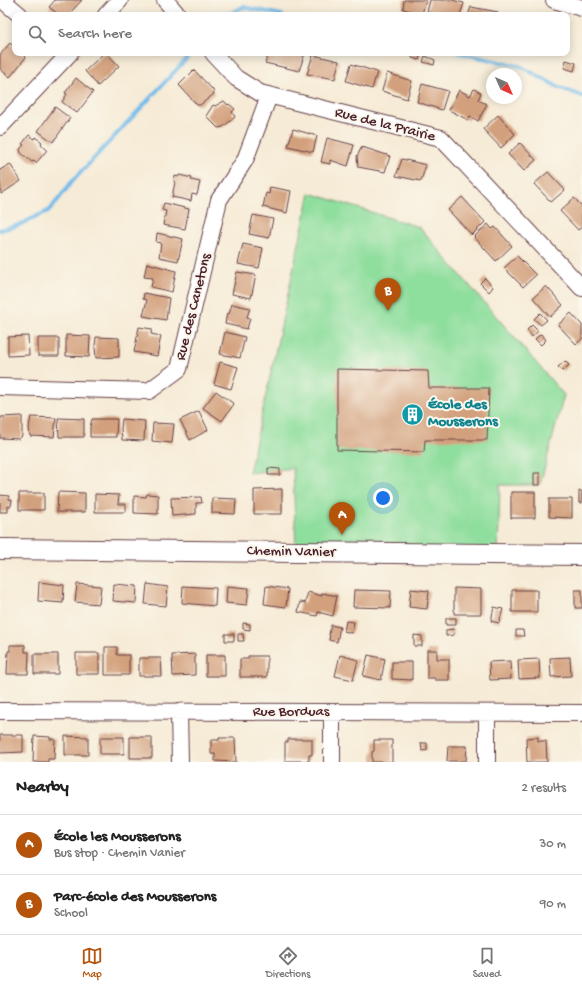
<!DOCTYPE html>
<meta charset="utf-8">
<style>
:root{--surface:#fff;--page:#f6f6f6;--text:#222;--muted:#767676;--line:#e0e0e0;--accent:#b45309}
body{margin:0;font-family:"Gochi Hand",sans-serif;background:var(--page);color:var(--text)}
.compass{position:absolute;left:486px;top:68px;width:36px;height:36px;border-radius:50%;background:var(--surface);box-shadow:0 2px 10px #0003;rotate:135deg}
.you{position:absolute;left:383px;top:498px;width:14px;height:14px;margin:-10px;border:3px solid #fff;border-radius:50%;background:#1a73e8;box-shadow:0 0 0 6px #1a73e833}
.badge{display:grid;place-items:center;width:26px;height:26px;border-radius:50%;background:var(--accent);color:#fff;font-size:13px;font-weight:700}
.pin{position:absolute;translate:-50% -33px;filter:drop-shadow(0 1px 2px #0008)}
.pin::after{content:'';position:absolute;top:21px;width:14px;height:12px;background:inherit;clip-path:polygon(0 0,100% 0,50% 100%)}
.list{margin:0;padding:0;list-style:none}
h2{display:flex;justify-content:space-between;align-items:center;height:52px;margin:0;padding:0 16px;font-size:17px}
h2 small{font-size:13px;font-weight:400;color:var(--muted)}
.list li{display:grid;grid-template-columns:26px 1fr auto;gap:12px;align-items:center;box-sizing:border-box;height:60px;padding:0 16px;border-top:1px solid var(--line)}
.list b{display:block;font-size:15px;white-space:nowrap}
.list p{margin:0;font-size:13px;white-space:nowrap;color:var(--muted)}
.list em{font-size:13px;font-style:normal;color:var(--muted)}
.icon{flex:none;width:22px;height:22px;fill:none;stroke:currentColor;stroke-width:2;stroke-linecap:round;stroke-linejoin:round}
.map{position:relative;flex:none;width:582px;height:762px;overflow:hidden}
.search{position:absolute;background:var(--surface);box-shadow:0 2px 10px #0003;left:12px;right:12px;top:12px;height:44px;display:flex;align-items:center;gap:10px;box-sizing:border-box;padding:0 14px;border-radius:8px;color:var(--muted);font-size:15px}
.sheet{height:172px;background:var(--surface)}
nav{display:flex;justify-content:space-around;align-items:center;box-sizing:border-box;height:56px;border-top:1px solid var(--line);background:var(--surface);font-size:11px;color:var(--muted)}
nav a{display:grid;justify-items:center;gap:2px}
nav .on{color:var(--accent)}
.map>svg:first-child{display:block}
</style>
<div class="map">
<svg width="582" height="762" viewBox="0 0 582 762">
<rect width="100%" height="100%" fill="#fbf7ec"/>
<filter id="ink" filterUnits="userSpaceOnUse"><feTurbulence type="fractalNoise" baseFrequency=".025" numOctaves="2"/><feDisplacementMap in="SourceGraphic" scale="8" xChannelSelector="R" yChannelSelector="G"/><feConvolveMatrix kernelMatrix="1 2 1 2 8 2 1 2 1" color-interpolation-filters="sRGB"/></filter>
<filter id="wash" filterUnits="userSpaceOnUse"><feTurbulence type="fractalNoise" baseFrequency=".012" numOctaves="4" result="noise"/><feDisplacementMap in="SourceGraphic" scale="16" xChannelSelector="R" yChannelSelector="G"/><feGaussianBlur stdDeviation="0.9" result="paint"/><feColorMatrix in="noise" values="0 0 0 0 0 0 0 0 0 0 0 0 0 0 0 0 0 1.4 0 .05"/><feComposite in="paint" operator="in"/></filter>
<g filter="url(#wash)">
<rect width="100%" height="100%" fill="#f6ebd6"/>
<path fill="#8ede9d" stroke="#6c7e64" d="M 310,193 L 419,227 L 564,395 L 540,485 L 500,485 L 498,554 L 296,552 L 293,468 L 249,473 Z"/>
<g fill="none" stroke-linecap="round" stroke-linejoin="round">
<path stroke="#72bbeb" stroke-width="4" d="M 228,15 L 243,7 L 282,15
M 459,53 L 520,66 L 558,87 L 582,96
M 0,230 L 19,225 L 50,210 L 71,183 L 192,53"/>
</g>
<g id="blocks">
<path fill="#d3a07d" d="M 55,0 L 82,0 L 68,15 L 59,15 L 49,7 Z
M 404,0 L 426,0 L 422,14 L 403,9 Z
M 430,0 L 452,0 L 464,3 L 460,15 L 438,15 L 427,12 Z
M 471,7 L 498,12 L 496,15 L 468,15 Z
M 10,43 L 15,48 L 15,53 L 22,53 L 21,54 L 26,57 L 10,77 L 0,69 L 0,55 Z
M 104,53 L 107,53 L 119,66 L 98,86 L 85,71 Z
M 269,53 L 305,53 L 299,71 L 265,63 Z
M 413,53 L 421,54 L 419,60 L 412,58 Z
M 313,55 L 339,61 L 335,79 L 307,74 Z
M 425,56 L 435,60 L 434,65 L 423,62 Z
M 566,60 L 576,63 L 574,71 L 564,68 Z
M 351,64 L 377,72 L 372,89 L 346,81 Z
M 194,70 L 213,90 L 214,94 L 200,105 L 197,105 L 179,85 Z
M 387,73 L 412,81 L 407,99 L 382,91 Z
M 76,78 L 93,92 L 77,113 L 62,102 L 67,94 L 65,93 Z
M 422,84 L 448,91 L 442,110 L 417,102 Z
M 474,89 L 481,93 L 478,100 L 487,104 L 478,121 L 470,116 L 468,120 L 449,110 L 459,90 L 470,96 Z
M 224,101 L 228,105 L 229,104 L 235,109 L 232,112 L 235,117 L 223,127 L 218,128 L 206,116 L 213,105 L 215,106 Z
M 55,107 L 70,118 L 53,142 L 38,131 Z
M 498,115 L 515,134 L 501,148 L 483,129 Z
M 293,129 L 317,136 L 313,152 L 288,146 Z
M 29,135 L 34,139 L 35,137 L 42,142 L 41,144 L 47,150 L 36,163 L 34,161 L 32,162 L 21,153 L 20,149 L 24,145 L 22,144 Z
M 327,138 L 354,145 L 348,166 L 330,160 L 330,164 L 321,162 Z
M 520,143 L 536,160 L 524,171 L 508,154 Z
M 362,147 L 390,156 L 385,172 L 358,167 L 357,156 Z
M 402,159 L 426,165 L 421,181 L 396,176 Z
M 10,164 L 21,181 L 1,194 L 0,170 Z
M 548,172 L 565,190 L 551,202 L 534,184 Z
M 179,175 L 192,178 L 191,180 L 200,182 L 197,195 L 192,194 L 191,201 L 172,197 L 175,182 L 174,181 L 175,176 L 178,177 Z
M 270,187 L 291,191 L 287,213 L 263,207 L 266,193 L 269,194 Z
M 462,197 L 485,222 L 472,235 L 448,210 Z
M 574,198 L 582,206 L 582,227 L 578,230 L 560,211 Z
M 164,203 L 189,209 L 185,229 L 163,225 L 166,211 L 162,210 Z
M 253,215 L 273,219 L 269,238 L 249,234 Z
M 488,224 L 492,229 L 495,227 L 512,246 L 496,261 L 474,237 Z
M 157,233 L 183,239 L 178,261 L 159,257 L 161,243 L 156,242 Z
M 243,244 L 263,248 L 259,268 L 238,264 Z
M 517,256 L 536,275 L 523,287 L 504,268 Z
M 147,263 L 176,271 L 172,292 L 151,287 L 153,278 L 144,277 Z
M 237,272 L 256,275 L 251,298 L 232,294 Z
M 485,278 L 493,287 L 489,292 L 480,283 Z
M 546,286 L 563,305 L 550,317 L 533,298 Z
M 144,293 L 169,298 L 166,320 L 143,316 L 147,300 L 143,299 Z
M 232,304 L 250,308 L 247,317 L 250,318 L 247,329 L 225,324 L 227,313 L 229,314 Z
M 540,313 L 547,320 L 541,325 L 534,319 Z
M 571,313 L 582,325 L 582,339 L 576,344 L 558,325 Z
M 532,325 L 538,331 L 532,337 L 527,330 Z
M 139,327 L 152,329 L 151,334 L 161,336 L 157,356 L 134,352 Z
M 225,332 L 245,337 L 240,358 L 220,354 Z
M 541,334 L 546,340 L 541,345 L 535,339 Z
M 66,335 L 90,336 L 89,357 L 66,356 Z
M 28,336 L 29,355 L 8,356 L 8,337 Z
M 96,337 L 119,338 L 119,357 L 96,358 L 95,347 Z
M 38,338 L 59,338 L 59,356 L 38,356 Z
M 565,361 L 569,365 L 563,371 L 558,367 Z
M 220,362 L 238,367 L 231,389 L 214,384 Z
M 337,369 L 428,371 L 429,388 L 489,388 L 487,440 L 425,440 L 424,452 L 337,450 Z
M 216,391 L 234,404 L 222,421 L 203,408 Z
M 199,411 L 208,430 L 190,440 L 180,420 Z
M 22,416 L 22,436 L 19,439 L 0,438 L 0,422 L 1,417 Z
M 31,417 L 56,418 L 54,437 L 30,436 L 29,427 Z
M 58,418 L 84,419 L 84,437 L 59,437 Z
M 92,419 L 117,419 L 116,437 L 90,437 L 90,427 Z
M 122,419 L 145,421 L 144,441 L 122,440 L 121,429 Z
M 153,423 L 174,424 L 172,443 L 152,441 Z
M 268,468 L 280,469 L 280,475 L 268,475 Z
M 534,473 L 540,473 L 540,485 L 534,485 Z
M 282,489 L 282,514 L 254,514 L 254,490 Z
M 579,491 L 582,491 L 582,503 L 579,503 Z
M 58,492 L 85,493 L 85,512 L 57,512 Z
M 511,492 L 535,492 L 535,518 L 511,518 Z
M 19,493 L 44,493 L 44,510 L 19,510 Z
M 95,494 L 119,495 L 118,504 L 126,504 L 126,512 L 95,512 Z
M 147,494 L 158,495 L 158,514 L 134,513 L 134,496 L 146,497 Z
M 0,495 L 9,496 L 9,499 L 12,500 L 11,506 L 8,506 L 8,512 L 0,512 Z
M 201,497 L 202,503 L 196,503 L 196,514 L 172,516 L 171,498 Z
M 212,498 L 236,499 L 235,514 L 212,513 Z
M 549,499 L 572,499 L 572,518 L 549,517 Z
M 39,582 L 64,585 L 63,603 L 38,601 Z
M 77,584 L 101,586 L 99,604 L 75,602 Z
M 114,584 L 137,586 L 136,603 L 113,601 Z
M 147,584 L 168,587 L 166,606 L 145,604 Z
M 183,586 L 216,588 L 215,606 L 182,603 Z
M 227,586 L 249,588 L 247,605 L 226,603 Z
M 266,586 L 288,589 L 286,607 L 264,604 Z
M 454,588 L 481,589 L 481,614 L 454,614 Z
M 411,589 L 429,591 L 427,609 L 409,607 Z
M 354,590 L 391,591 L 390,608 L 353,607 Z
M 512,590 L 537,590 L 537,612 L 512,612 Z
M 575,590 L 582,590 L 582,608 L 575,608 Z
M 308,592 L 322,596 L 322,593 L 337,596 L 333,616 L 318,612 L 317,616 L 298,612 L 300,602 L 305,603 Z
M 494,607 L 503,609 L 499,623 L 491,621 Z
M 446,618 L 456,618 L 456,625 L 446,625 Z
M 346,621 L 354,622 L 352,633 L 344,631 Z
M 243,623 L 250,624 L 250,630 L 243,629 Z
M 331,625 L 340,627 L 337,642 L 329,640 L 330,635 L 329,635 Z
M 453,629 L 454,635 L 446,636 L 446,630 Z
M 516,630 L 523,630 L 524,636 L 516,636 Z
M 225,634 L 234,634 L 234,641 L 225,641 Z
M 238,634 L 243,634 L 244,641 L 238,641 Z
M 414,635 L 422,636 L 422,646 L 414,646 Z
M 10,645 L 25,645 L 25,652 L 29,652 L 28,674 L 7,674 L 8,651 L 10,651 Z
M 105,647 L 117,647 L 117,655 L 129,655 L 129,675 L 105,675 Z
M 427,650 L 437,650 L 437,659 L 449,659 L 449,680 L 435,680 L 435,678 L 427,678 Z
M 76,653 L 99,653 L 99,674 L 76,674 Z
M 34,654 L 58,654 L 58,674 L 34,674 Z
M 195,654 L 195,675 L 173,676 L 172,655 Z
M 206,655 L 225,655 L 225,676 L 206,676 Z
M 340,655 L 358,660 L 353,680 L 335,676 Z
M 368,655 L 385,659 L 381,680 L 363,676 Z
M 248,656 L 267,656 L 267,677 L 240,677 L 240,659 L 248,659 Z
M 570,657 L 571,676 L 551,677 L 550,658 Z
M 139,658 L 161,658 L 162,676 L 139,676 Z
M 539,659 L 540,678 L 519,679 L 518,660 Z
M 510,661 L 511,679 L 490,680 L 489,662 Z
M 392,662 L 412,662 L 412,680 L 392,679 Z
M 0,735 L 23,735 L 23,752 L 0,753 Z
M 34,736 L 50,737 L 50,739 L 55,739 L 54,759 L 48,759 L 48,762 L 33,762 Z
M 65,736 L 88,737 L 88,755 L 65,755 Z
M 100,737 L 124,737 L 124,754 L 100,754 Z
M 130,737 L 152,737 L 152,758 L 130,758 Z
M 538,737 L 538,741 L 546,741 L 547,762 L 527,762 L 526,738 Z
M 219,738 L 235,738 L 236,762 L 215,761 L 215,754 L 211,754 L 211,740 L 219,740 Z
M 288,739 L 312,739 L 312,755 L 309,755 L 309,761 L 285,761 L 285,742 L 288,742 Z
M 374,740 L 392,740 L 392,762 L 372,762 L 372,752 L 374,751 Z
M 421,743 L 427,743 L 427,750 L 422,751 Z
M 448,746 L 467,746 L 466,761 L 447,761 Z"/>
</g>
</g>
<g filter="url(#ink)">
<use href="#blocks" fill-opacity="0" stroke="#643e45" stroke-width="1"/>
<g fill="none" stroke-linecap="round" stroke-linejoin="round">
<defs>
<path id="minor" d="M 6,0 L 7,4 L 20,15
M 165,0 L 178,15
M 554,0 L 582,8
M 106,15 L 120,0
M 213,53 L 236,78 L 260,93 L 441,138 L 582,288
M 0,127 L 70,53
M 0,387 L 149,391 L 179,369 L 219,200 L 245,160 L 269,96
M 0,711 L 582,713
M 179,711 L 180,762
M 332,712 L 332,762
M 487,713 L 487,762"/>
<path id="tertiary" d="M 0,549 L 582,555"/>
</defs>
<use href="#minor" stroke="#643e45" stroke-width="18"/>
<use href="#tertiary" stroke="#643e45" stroke-width="22"/>
<use href="#minor" stroke="#fff" stroke-width="16"/>
<use href="#tertiary" stroke="#fff" stroke-width="20"/>
</g>
</g>
<defs>
<symbol id="building-disc" viewBox="-11 -11 22 22"><circle r="9.5" fill="#0f9aa8" stroke="#fbf7ec"/><path d="M-4-6H4V6H1V3H-1V6H-4ZM-2.5-4.3h1.7v1.8h-1.7ZM.8-4.3h1.7v1.8H.8ZM-2.5-1h1.7V.8h-1.7ZM.8-1h1.7V.8H.8Z" fill="#fff"/></symbol>
</defs>
<g fill-rule="evenodd">
<use href="#building-disc" x="400" y="402" width="25" height="25"/>
</g>
<g text-anchor="middle" dominant-baseline="central" stroke-width="4" stroke-linejoin="round" paint-order="stroke">
<g font-size="15" fill="#4a1f2b" stroke="#fbf7ec">
<text transform="translate(385 125) rotate(14)">Rue de la Prairie</text>
<text transform="translate(194 307) rotate(-76)">Rue des Canetons</text>
<text transform="translate(291 552) rotate(1)">Chemin Vanier</text>
<text x="291" y="712">Rue Borduas</text>
</g>
<g font-size="15" font-weight="bold" fill="#0d838f" stroke="#fbf7ec" text-anchor="start">
<text x="428" y="405">École des<tspan x="428" dy="17">Mousserons</tspan></text>
</g>
</g>
</svg>
<svg class="compass" viewBox="-18 -18 36 36"><path d="M0-13l5 13h-10z" fill="#e53935"/><path d="M0 13l5-13h-10z" fill="#767676"/></svg>
<div class="you"></div>
<div class="pin badge" style="left:342px;top:535px">A</div>
<div class="pin badge" style="left:388px;top:311px">B</div>
<div class="search"><svg class="icon" aria-label="search" viewBox="0 0 24 24"><circle cx="10" cy="10" r="6"/><path d="M15 15l6 6"/></svg>Search here</div>
</div>
<section class="sheet">
<h2>Nearby<small>2 results</small></h2>
<ul class="list">
<li><span class="badge">A</span><div><b>École les Mousserons</b><p>Bus stop · Chemin Vanier</p></div><em>30 m</em></li>
<li><span class="badge">B</span><div><b>Parc-école des Mousserons</b><p>School</p></div><em>90 m</em></li>
</ul>
</section>
<nav>
<a class="on"><svg class="icon" aria-label="map" viewBox="0 0 24 24"><path d="M3 6l6-2 6 2 6-2v14l-6 2-6-2-6 2zM9 4v14M15 6v14"/></svg>Map</a>
<a><svg class="icon" aria-label="directions" viewBox="0 0 24 24"><path d="M12 3l9 9-9 9-9-9zM9 14v-3h6M13 9l2 2-2 2"/></svg>Directions</a>
<a><svg class="icon" aria-label="saved" viewBox="0 0 24 24"><path d="M7 4h10v16l-5-4-5 4z"/></svg>Saved</a>
</nav>
